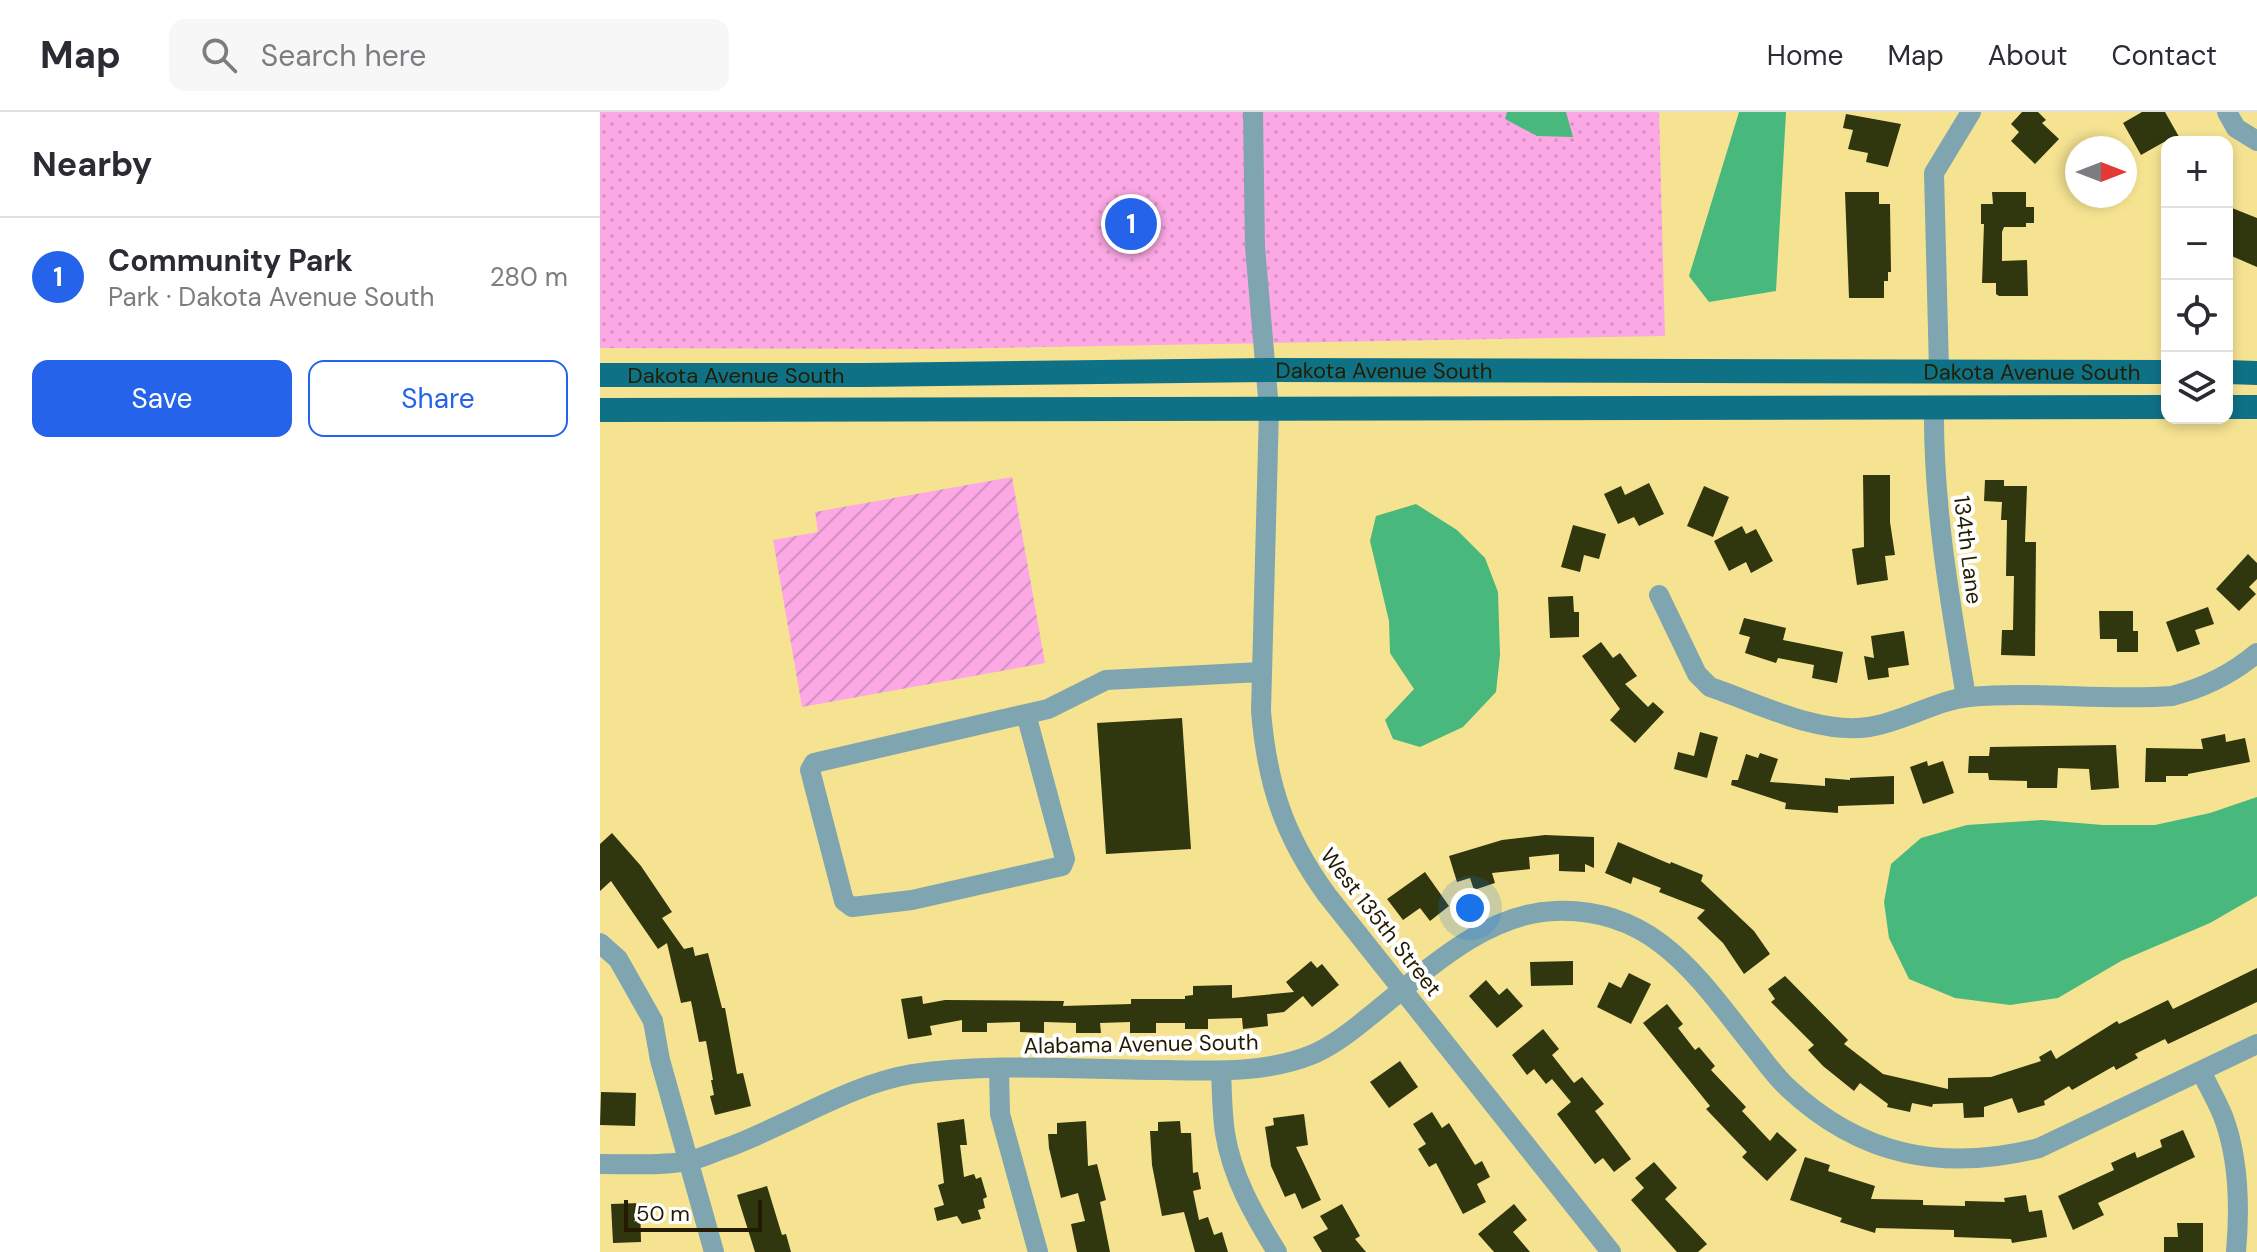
<!DOCTYPE html>
<meta charset="utf-8">
<style>
:root{--surface:#fff;--page:#f7f7f7;--text:#2b2b33;--muted:#7c7c81;--line:#e1e1e2;--accent:#2563eb}
body{margin:0;font-family:"DM Sans",sans-serif;background:var(--page);color:var(--text)}
.controls{position:absolute;right:24px;top:24px;display:grid;overflow:hidden;border-radius:16px;box-shadow:0 4px 12px #0003}
.controls button{width:72px;height:72px;display:grid;place-items:center;padding:0;border:0;border-bottom:2px solid var(--line);background:var(--surface);color:var(--text);font:40px sans-serif}
.compass{position:absolute;left:1465px;top:24px;width:72px;height:72px;border-radius:50%;background:var(--surface);box-shadow:0 4px 12px #0003;rotate:90deg}
.scale{position:absolute;left:24px;bottom:20px;width:138px;box-sizing:border-box;padding-left:8px;border:4px solid #241c00;border-top:0;font-size:22px;line-height:28px;white-space:nowrap;color:#241c00;-webkit-text-stroke:6px #fff;paint-order:stroke}
.you{position:absolute;left:870px;top:796px;width:28px;height:28px;margin:-20px;border:6px solid #fff;border-radius:50%;background:#1a73e8;box-shadow:0 0 0 12px #1a73e833}
.badge{display:grid;place-items:center;width:52px;height:52px;border-radius:50%;background:var(--accent);color:#fff;font-size:26px;font-weight:700}
.pin{position:absolute;translate:-50% -50%;border:4px solid #fff;box-shadow:0 2px 8px #0006}
.list{margin:0;padding:0;list-style:none}
h2{display:flex;justify-content:space-between;align-items:center;height:104px;margin:0;padding:0 32px;font-size:34px}
h2 small{font-size:26px;font-weight:400;color:var(--muted)}
.list li{display:grid;grid-template-columns:52px 1fr auto;gap:24px;align-items:center;box-sizing:border-box;height:120px;padding:0 32px;border-top:2px solid var(--line)}
.list b{display:block;font-size:30px;white-space:nowrap}
.list p{margin:0;font-size:26px;white-space:nowrap;color:var(--muted)}
.list em{font-size:26px;font-style:normal;color:var(--muted)}
.actions{display:flex;gap:16px;padding:24px 32px}
.actions a{flex:1;padding:18px 0;border:2px solid var(--accent);border-radius:16px;text-align:center;font-size:28px;color:var(--accent)}
.actions .main{background:var(--accent);color:#fff}
.icon{flex:none;width:44px;height:44px;fill:none;stroke:currentColor;stroke-width:2;stroke-linecap:round;stroke-linejoin:round}
.map{position:relative;flex:none;width:1657px;height:1140px;overflow:hidden}
header{display:flex;align-items:center;gap:48px;box-sizing:border-box;height:112px;padding:0 40px;background:var(--surface);border-bottom:2px solid var(--line)}
header strong{font-size:38px}
nav{display:flex;gap:44px;margin-inline-start:auto;font-size:28px}
.search{width:560px;height:72px;background:var(--page);display:flex;align-items:center;gap:20px;box-sizing:border-box;padding:0 28px;border-radius:16px;color:var(--muted);font-size:30px}
main{display:flex}
aside{flex:1;background:var(--surface)}
.map>svg:first-child{display:block}
</style>
<header>
<strong>Map</strong>
<div class="search"><svg class="icon" aria-label="search" viewBox="0 0 24 24"><circle cx="10" cy="10" r="6"/><path d="M15 15l6 6"/></svg>Search here</div>
<nav><a>Home</a><a>Map</a><a>About</a><a>Contact</a></nav>
</header>
<main>
<aside>
<h2>Nearby<small></small></h2>
<ul class="list">
<li><span class="badge">1</span><div><b>Community Park</b><p>Park · Dakota Avenue South</p></div><em>280 m</em></li>
</ul>
<div class="actions"><a class="main">Save</a><a>Share</a></div>
</aside>
<div class="map">
<svg width="1657" height="1140" viewBox="0 0 1657 1140">
<defs>
<pattern id="park-dots" width="8" height="8" patternUnits="userSpaceOnUse" patternTransform="scale(2)"><rect width="8" height="8" fill="#fba8e5"/><path d="M2 2h.1M6 6h.1" fill="none" stroke="#d790c3" stroke-width="1.8" stroke-linecap="round"/></pattern>
<pattern id="garden-furrows" width="10" height="10" patternUnits="userSpaceOnUse" patternTransform="scale(2)"><rect width="10" height="10" fill="#fba8e5"/><path d="M-1 1l2-2M0 10L10 0M9 11l2-2" fill="none" stroke="#d790c3"/></pattern>
</defs>
<rect width="100%" height="100%" fill="#f5e392"/>
<path fill="url(#park-dots)" d="M 0,0 L 1059,0 L 1065,224 L 331,237 L 0,236 Z"/>
<path fill="url(#garden-furrows)" d="M 412,365 L 445,551 L 202,595 L 173,428 L 218,420 L 215,400 Z"/>
<path fill="#48b87d" d="M 907,0 L 966,0 L 973,25 L 937,24 L 905,7 Z
M 1139,0 L 1186,0 L 1176,179 L 1109,190 L 1089,164 Z
M 816,392 L 857,418 L 885,446 L 898,480 L 900,543 L 896,580 L 863,615 L 820,635 L 793,627 L 785,608 L 814,577 L 790,541 L 789,509 L 770,429 L 776,404 Z
M 1657,685 L 1657,784 L 1610,811 L 1521,849 L 1458,886 L 1410,893 L 1355,886 L 1309,867 L 1289,826 L 1284,790 L 1291,752 L 1321,726 L 1367,713 L 1442,708 L 1503,713 L 1555,713 L 1610,701 Z"/>
<path fill="#30360d" d="M 1422,0 L 1438,0 L 1446,8 L 1442,11 L 1459,27 L 1435,52 L 1411,29 L 1419,20 L 1411,12 Z
M 1542,0 L 1565,0 L 1582,30 L 1564,30 L 1541,43 L 1523,11 Z
M 1246,2 L 1301,12 L 1288,55 L 1266,50 L 1268,41 L 1248,37 L 1253,18 L 1243,16 Z
M 1245,80 L 1279,80 L 1279,92 L 1290,92 L 1291,160 L 1288,160 L 1288,169 L 1284,169 L 1284,186 L 1249,186 Z
M 1392,80 L 1426,80 L 1426,95 L 1434,95 L 1434,111 L 1426,111 L 1426,115 L 1404,115 L 1402,120 L 1402,149 L 1427,148 L 1428,184 L 1399,184 L 1396,182 L 1396,171 L 1382,171 L 1384,112 L 1381,112 L 1381,92 L 1393,92 Z
M 1627,94 L 1657,106 L 1657,155 L 1627,142 Z
M 1263,363 L 1290,363 L 1290,410 L 1295,443 L 1285,444 L 1288,468 L 1257,473 L 1252,437 L 1264,435 Z
M 1385,368 L 1404,368 L 1404,374 L 1427,374 L 1425,430 L 1436,430 L 1435,544 L 1401,543 L 1402,518 L 1413,518 L 1414,464 L 1406,464 L 1407,408 L 1401,408 L 1402,390 L 1384,389 Z
M 1049,371 L 1064,402 L 1039,414 L 1034,405 L 1018,412 L 1004,382 L 1021,374 L 1025,383 Z
M 1104,374 L 1129,385 L 1113,425 L 1087,414 Z
M 973,413 L 1006,422 L 999,447 L 984,443 L 980,460 L 961,455 Z
M 1142,414 L 1146,422 L 1156,417 L 1173,449 L 1151,461 L 1146,450 L 1129,459 L 1114,429 Z
M 1648,442 L 1657,451 L 1657,467 L 1649,475 L 1656,482 L 1639,499 L 1616,477 Z
M 973,484 L 974,500 L 979,500 L 979,525 L 950,526 L 948,485 Z
M 1608,495 L 1614,512 L 1595,518 L 1600,532 L 1577,540 L 1566,510 Z
M 1499,499 L 1533,499 L 1533,519 L 1538,519 L 1538,540 L 1517,540 L 1517,527 L 1500,527 Z
M 1144,506 L 1186,516 L 1183,528 L 1243,540 L 1237,571 L 1212,566 L 1214,553 L 1178,546 L 1176,551 L 1145,541 L 1150,525 L 1139,522 Z
M 1304,519 L 1309,553 L 1288,556 L 1289,565 L 1268,568 L 1264,544 L 1274,546 L 1271,524 Z
M 1001,530 L 1013,546 L 1020,541 L 1037,564 L 1025,572 L 1048,595 L 1053,590 L 1064,600 L 1035,631 L 1010,608 L 1020,597 L 982,544 Z
M 582,606 L 591,737 L 506,742 L 497,611 Z
M 1100,620 L 1118,625 L 1107,666 L 1074,657 L 1078,640 L 1094,644 Z
M 1625,622 L 1626,630 L 1645,626 L 1650,650 L 1588,662 L 1588,664 L 1566,664 L 1566,670 L 1545,670 L 1546,636 L 1603,637 L 1601,627 Z
M 1516,633 L 1519,676 L 1491,678 L 1489,657 L 1458,656 L 1457,676 L 1427,676 L 1427,669 L 1389,668 L 1388,661 L 1368,661 L 1369,644 L 1389,644 L 1390,635 Z
M 1160,641 L 1178,647 L 1170,670 L 1225,674 L 1225,666 L 1250,668 L 1250,666 L 1294,664 L 1294,692 L 1238,694 L 1238,701 L 1185,697 L 1186,691 L 1131,673 L 1132,668 L 1138,668 L 1146,642 L 1158,646 Z
M 1327,649 L 1328,654 L 1343,649 L 1354,681 L 1323,692 L 1310,655 Z
M 12,721 L 41,754 L 72,800 L 62,806 L 84,837 L 93,835 L 95,844 L 108,841 L 122,896 L 125,896 L 137,962 L 143,961 L 151,994 L 115,1003 L 110,984 L 114,983 L 111,968 L 113,968 L 106,929 L 99,930 L 91,889 L 81,891 L 67,831 L 58,837 L 11,769 L 0,779 L 0,732 Z
M 945,723 L 994,725 L 994,756 L 985,752 L 985,760 L 959,759 L 959,742 L 929,745 L 930,757 L 892,761 L 895,771 L 874,778 L 870,766 L 857,770 L 849,744 L 902,728 Z
M 1018,730 L 1070,752 L 1071,750 L 1103,763 L 1101,769 L 1154,819 L 1170,842 L 1144,862 L 1123,831 L 1097,806 L 1105,798 L 1059,780 L 1061,776 L 1033,765 L 1031,772 L 1005,761 Z
M 825,760 L 849,794 L 830,809 L 820,796 L 803,808 L 787,787 Z
M 711,849 L 717,856 L 722,852 L 739,873 L 712,895 L 703,884 L 684,900 L 667,902 L 668,914 L 643,917 L 642,906 L 608,907 L 608,917 L 585,917 L 585,911 L 556,911 L 556,921 L 530,921 L 530,910 L 500,911 L 501,921 L 476,921 L 476,911 L 444,910 L 444,921 L 420,920 L 420,910 L 387,911 L 387,920 L 362,920 L 362,908 L 330,914 L 332,923 L 308,927 L 301,887 L 322,884 L 323,892 L 345,888 L 464,889 L 463,894 L 531,892 L 531,887 L 585,887 L 585,884 L 593,883 L 593,874 L 632,873 L 632,886 L 694,880 L 686,870 Z
M 973,849 L 973,873 L 931,874 L 930,850 Z
M 1657,856 L 1657,890 L 1568,932 L 1565,927 L 1535,942 L 1538,946 L 1516,958 L 1514,954 L 1472,978 L 1469,974 L 1444,989 L 1445,993 L 1418,1001 L 1412,986 L 1384,995 L 1384,1005 L 1364,1006 L 1363,991 L 1333,992 L 1332,995 L 1312,991 L 1310,1000 L 1287,995 L 1288,992 L 1260,971 L 1254,979 L 1223,954 L 1208,938 L 1214,933 L 1171,890 L 1175,887 L 1168,877 L 1185,864 L 1248,928 L 1244,932 L 1283,962 L 1348,977 L 1348,966 L 1391,965 L 1441,949 L 1439,945 L 1451,938 L 1456,947 L 1517,909 L 1519,912 L 1568,888 L 1573,897 Z
M 1029,861 L 1051,872 L 1031,912 L 997,895 L 1009,870 L 1021,876 Z
M 886,868 L 899,883 L 907,876 L 923,894 L 897,916 L 869,884 Z
M 1067,892 L 1083,912 L 1078,916 L 1095,938 L 1099,935 L 1115,954 L 1111,958 L 1146,995 L 1142,999 L 1170,1029 L 1177,1020 L 1197,1038 L 1167,1069 L 1142,1045 L 1147,1040 L 1106,997 L 1110,994 L 1043,911 Z
M 943,917 L 959,937 L 952,943 L 974,971 L 982,965 L 1004,992 L 995,999 L 1031,1047 L 1014,1060 L 1003,1046 L 995,1052 L 957,1002 L 971,990 L 952,967 L 946,972 L 934,957 L 927,963 L 912,943 Z
M 800,949 L 818,975 L 789,996 L 770,970 Z
M 1,980 L 36,981 L 35,1014 L 0,1013 Z
M 832,1000 L 842,1016 L 849,1011 L 875,1053 L 882,1049 L 890,1065 L 877,1072 L 886,1090 L 863,1102 L 836,1051 L 829,1055 L 818,1037 L 826,1032 L 813,1012 Z
M 704,1002 L 708,1033 L 696,1035 L 721,1088 L 702,1097 L 695,1081 L 685,1085 L 671,1054 L 665,1015 L 674,1013 L 673,1006 Z
M 364,1007 L 367,1033 L 360,1033 L 364,1065 L 374,1062 L 376,1067 L 381,1065 L 387,1085 L 383,1087 L 385,1096 L 378,1098 L 381,1107 L 362,1112 L 357,1104 L 337,1109 L 334,1096 L 344,1093 L 338,1073 L 344,1071 L 337,1011 Z
M 486,1009 L 488,1054 L 497,1052 L 506,1088 L 500,1090 L 510,1140 L 477,1140 L 471,1112 L 485,1109 L 478,1081 L 461,1086 L 449,1036 L 448,1022 L 457,1022 L 457,1011 Z
M 580,1009 L 581,1021 L 591,1021 L 593,1061 L 598,1060 L 601,1077 L 593,1079 L 599,1108 L 608,1105 L 614,1123 L 622,1120 L 628,1140 L 595,1140 L 584,1100 L 562,1104 L 552,1053 L 550,1019 L 558,1019 L 558,1010 Z
M 1583,1018 L 1595,1045 L 1498,1091 L 1504,1103 L 1473,1118 L 1458,1084 L 1514,1058 L 1511,1051 L 1535,1040 L 1537,1046 L 1562,1035 L 1560,1028 Z
M 1205,1045 L 1230,1053 L 1228,1059 L 1275,1074 L 1271,1087 L 1323,1088 L 1323,1093 L 1365,1094 L 1365,1089 L 1405,1090 L 1404,1086 L 1426,1083 L 1429,1100 L 1442,1098 L 1447,1125 L 1412,1131 L 1411,1127 L 1354,1125 L 1354,1118 L 1276,1116 L 1275,1121 L 1240,1110 L 1242,1106 L 1190,1088 Z
M 1054,1050 L 1077,1076 L 1065,1087 L 1107,1132 L 1098,1140 L 1077,1140 L 1031,1088 L 1044,1076 L 1035,1066 Z
M 167,1074 L 182,1123 L 186,1122 L 191,1140 L 155,1140 L 137,1083 Z
M 40,1091 L 41,1130 L 13,1131 L 11,1092 Z
M 742,1092 L 760,1124 L 755,1127 L 766,1140 L 722,1140 L 713,1125 L 728,1117 L 720,1104 Z
M 914,1092 L 927,1108 L 913,1120 L 930,1140 L 894,1140 L 878,1122 Z
M 1577,1111 L 1603,1111 L 1603,1140 L 1564,1140 L 1564,1125 L 1578,1125 Z"/>
<g fill="none" stroke-linecap="round" stroke-linejoin="round">
<path stroke="#7ea5b0" stroke-width="20" d="M 653,0 L 655,135 L 669,297 L 661,599 C 667,672 684,724 727,783 L 1011,1140
M 1627,0 L 1636,16 L 1657,29
M 1339,258 L 1334,61 L 1371,0
M 1334,296 C 1333,394 1350,489 1366,585
M 1059,483 L 1097,562 L 1110,575 C 1158,591 1218,623 1269,615 C 1303,610 1337,588 1369,585 C 1437,579 1505,589 1572,584 C 1604,576 1632,562 1657,541
M 426,602 L 465,747 L 462,754 L 312,788 L 252,795 L 244,789 L 210,658 L 214,651 L 426,602 L 448,597 L 506,568 L 661,560
M 0,831 L 18,847 L 53,909 L 60,948 L 114,1140
M 399,957 L 400,1002 L 438,1140
M 621,959 C 622,979 622,1001 625,1021 C 632,1065 654,1103 677,1140
M 1601,959 C 1608,974 1617,989 1623,1004 C 1639,1046 1640,1095 1636,1140
M 0,1052 C 29,1052 60,1054 88,1049 C 101,1047 114,1040 126,1036 C 185,1015 250,972 312,962 C 396,950 484,958 568,958 C 616,959 666,961 711,943 C 731,935 748,922 765,908 C 820,865 882,801 955,799 C 1057,795 1100,869 1156,938 C 1166,951 1176,965 1187,975 C 1261,1045 1344,1060 1439,1036 L 1657,932"/>
<g stroke="#0f7186" stroke-width="24">
<path d="M 1627,260 L 1657,261"/>
<path id="s1" d="M 0,263 L 265,263 L 667,258 L 1567,260"/>
<path d="M 1627,295 L 1657,295"/>
<path d="M 0,298 L 1567,295"/>
</g>
</g>
<g text-anchor="middle" dominant-baseline="central" stroke-width="8" stroke-linejoin="round" paint-order="stroke">
<g font-size="22" fill="#241c00" stroke="#fff">
<text stroke="none"><textPath href="#s1" startOffset="784">Dakota Avenue South</textPath></text>
<text stroke="none"><textPath href="#s1" startOffset="1432">Dakota Avenue South</textPath></text>
<text stroke="none"><textPath href="#s1" startOffset="136">Dakota Avenue South</textPath></text>
<text transform="translate(1368 438) rotate(83)">134th Lane</text>
<text transform="translate(781 810) rotate(52)">West 135th Street</text>
<text transform="translate(541 932) rotate(-1)">Alabama Avenue South</text>
</g>
</g>
</svg>
<div class="controls">
<button>+</button>
<button>−</button>
<button><svg class="icon" aria-label="locate" viewBox="0 0 24 24"><circle cx="12" cy="12" r="6"/><path d="M12 2v4M12 18v4M2 12h4M18 12h4"/></svg></button>
<button><svg class="icon" aria-label="layers" viewBox="0 0 24 24"><path d="M12 4l9 5-9 5-9-5zM3 14l9 5 9-5"/></svg></button>
</div>
<svg class="compass" viewBox="-18 -18 36 36"><path d="M0-13l5 13h-10z" fill="#e53935"/><path d="M0 13l5-13h-10z" fill="#7c7c81"/></svg>
<div class="scale">50 m</div>
<div class="you"></div>
<div class="pin badge" style="left:531px;top:112px">1</div>
</div>
</main>
